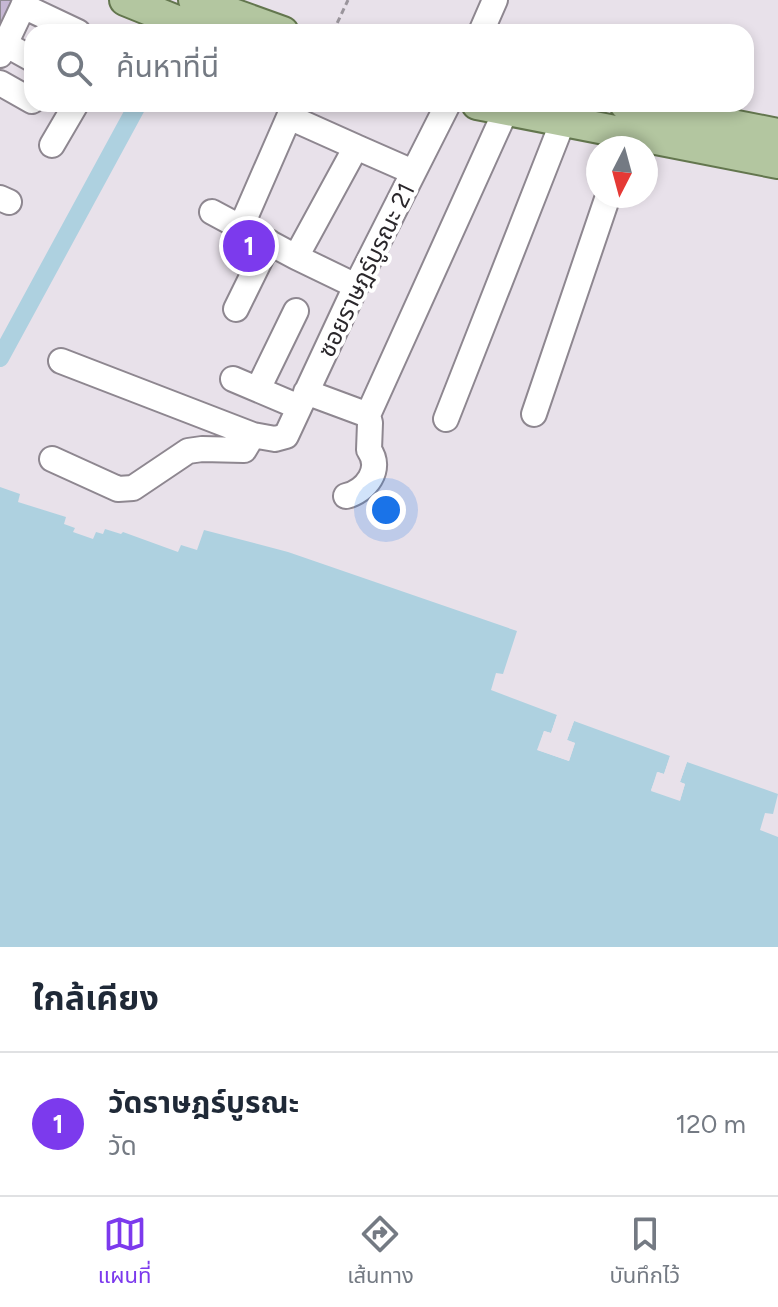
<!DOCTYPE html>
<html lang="th">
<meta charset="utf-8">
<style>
:root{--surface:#fff;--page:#f6f6f7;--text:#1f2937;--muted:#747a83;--line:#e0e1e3;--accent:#7c3aed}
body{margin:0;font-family:Figtree,"Noto Sans Thai",sans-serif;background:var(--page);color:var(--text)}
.compass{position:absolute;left:586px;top:136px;width:72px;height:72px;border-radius:50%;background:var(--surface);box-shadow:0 4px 12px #0003;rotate:186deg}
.you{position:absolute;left:386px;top:510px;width:28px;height:28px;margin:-20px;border:6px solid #fff;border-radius:50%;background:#1a73e8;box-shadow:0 0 0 12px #1a73e833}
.badge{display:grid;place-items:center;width:52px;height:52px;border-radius:50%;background:var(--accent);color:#fff;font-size:26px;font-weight:700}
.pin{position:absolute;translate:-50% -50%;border:4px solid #fff;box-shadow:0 2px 8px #0006}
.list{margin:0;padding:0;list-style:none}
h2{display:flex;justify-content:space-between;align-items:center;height:104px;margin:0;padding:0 32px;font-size:34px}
h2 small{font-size:26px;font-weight:400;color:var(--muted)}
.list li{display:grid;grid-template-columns:52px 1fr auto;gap:24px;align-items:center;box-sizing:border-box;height:144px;padding:0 32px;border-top:2px solid var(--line)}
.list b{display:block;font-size:30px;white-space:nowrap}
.list p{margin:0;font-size:26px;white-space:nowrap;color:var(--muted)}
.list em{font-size:26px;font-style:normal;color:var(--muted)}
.icon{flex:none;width:44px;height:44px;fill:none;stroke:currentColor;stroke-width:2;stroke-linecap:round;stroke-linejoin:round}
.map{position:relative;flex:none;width:778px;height:947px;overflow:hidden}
.search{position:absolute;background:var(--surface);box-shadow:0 4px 12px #0003;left:24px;right:24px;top:24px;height:88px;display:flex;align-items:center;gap:20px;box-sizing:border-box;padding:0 28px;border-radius:24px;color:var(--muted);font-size:30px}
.sheet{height:248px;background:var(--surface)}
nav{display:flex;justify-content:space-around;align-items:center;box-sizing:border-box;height:112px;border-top:2px solid var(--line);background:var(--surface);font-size:22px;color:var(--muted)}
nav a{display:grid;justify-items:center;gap:4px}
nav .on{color:var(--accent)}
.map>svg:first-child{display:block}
</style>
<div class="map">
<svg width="778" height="947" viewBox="0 0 778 947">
<defs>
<filter id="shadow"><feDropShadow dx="-7" dy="7" stdDeviation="4" flood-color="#0004"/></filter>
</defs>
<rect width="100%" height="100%" fill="#e8e1ea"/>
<path fill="#aed1e0" d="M 0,487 L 20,494 L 18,502 L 66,517 L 64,524 L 75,528 L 73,532 L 93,539 L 96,532 L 103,534 L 105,529 L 121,534 L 123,532 L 178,552 L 181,545 L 197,550 L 204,530 L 288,552 L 517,631 L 503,674 L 496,673 L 491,690 L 557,715 L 551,733 L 544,731 L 538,750 L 569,761 L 575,743 L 567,740 L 574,721 L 670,756 L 664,774 L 658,772 L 651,790 L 680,800 L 685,784 L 680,782 L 687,762 L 778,794 L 773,814 L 765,813 L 760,830 L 778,837 L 778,947 L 0,947 Z"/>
<path fill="#e8e1ea" d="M 557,715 L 561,717 L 554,735 L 546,736 L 542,747 L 566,756 L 570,745 L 564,743 L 563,739 L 570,720 L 574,721 L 567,740 L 575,743 L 569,761 L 537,750 L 544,731 L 551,733 Z
M 670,756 L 674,757 L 667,776 L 660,777 L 656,788 L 677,796 L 680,786 L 676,781 L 683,760 L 687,762 L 680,782 L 685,784 L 680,801 L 651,791 L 657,772 L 664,774 Z"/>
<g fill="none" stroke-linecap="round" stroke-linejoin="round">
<path stroke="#aed1e0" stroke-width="18" d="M 0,358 L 138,104"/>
</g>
<path fill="#c6b7d4" stroke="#908b94" stroke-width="2" filter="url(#shadow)" d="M 0,0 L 16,0 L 0,34 Z"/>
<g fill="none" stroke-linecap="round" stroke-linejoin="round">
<defs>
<path id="minor" d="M 23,6 L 78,32
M 481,32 L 495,0
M 5,44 L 32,59
M 0,55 L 26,0
M 0,83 L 32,101
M 52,145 L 76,104
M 0,198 L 9,202
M 212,212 L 296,257
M 241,227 L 289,117 L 356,147
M 356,286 L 296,257 L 356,147 L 413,172
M 236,309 L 269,242
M 61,361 L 253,435
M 233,379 L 299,407
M 258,389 L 296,311
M 306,392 L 368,415 L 370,423 L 369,450 C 383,469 366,491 346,496
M 534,414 L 608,196
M 368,415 L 506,110
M 446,419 L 563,121
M 52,459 L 118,489 L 133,488 L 188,451 L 202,449 L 244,450 L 253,435 L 275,439 L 286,436 L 356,286 L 448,104"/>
<path id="major" d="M 125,0 L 204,32
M 194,0 L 283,32
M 477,104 L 778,163
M 625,104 L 778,134"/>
</defs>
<use href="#minor" stroke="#8e8790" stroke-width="28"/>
<use href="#major" stroke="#63764e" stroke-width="34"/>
<path stroke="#9a959c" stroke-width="3" stroke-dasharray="6 4" stroke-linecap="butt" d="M 333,32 L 348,0"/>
<use href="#minor" stroke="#fff" stroke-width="24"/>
<use href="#major" stroke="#b3c6a0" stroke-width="30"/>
</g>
<g text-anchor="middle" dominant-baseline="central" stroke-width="8" stroke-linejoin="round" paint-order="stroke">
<g font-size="24" fill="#2a272b" stroke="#fff">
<text transform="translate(366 270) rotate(-64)">ซอยราษฎร์บูรณะ 21</text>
</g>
</g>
</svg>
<svg class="compass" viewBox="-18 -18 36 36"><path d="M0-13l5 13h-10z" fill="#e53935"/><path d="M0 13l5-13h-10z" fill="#747a83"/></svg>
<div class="you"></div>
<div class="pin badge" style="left:249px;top:246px">1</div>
<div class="search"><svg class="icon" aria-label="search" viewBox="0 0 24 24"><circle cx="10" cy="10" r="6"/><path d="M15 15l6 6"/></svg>ค้นหาที่นี่</div>
</div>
<section class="sheet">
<h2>ใกล้เคียง<small></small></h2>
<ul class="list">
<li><span class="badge">1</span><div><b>วัดราษฎร์บูรณะ</b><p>วัด</p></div><em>120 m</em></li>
</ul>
</section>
<nav>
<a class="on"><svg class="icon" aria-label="map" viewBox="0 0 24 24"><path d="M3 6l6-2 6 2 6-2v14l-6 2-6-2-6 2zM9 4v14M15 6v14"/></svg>แผนที่</a>
<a><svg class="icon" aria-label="directions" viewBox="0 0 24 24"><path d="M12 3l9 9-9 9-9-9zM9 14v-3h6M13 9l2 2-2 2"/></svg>เส้นทาง</a>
<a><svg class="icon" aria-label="saved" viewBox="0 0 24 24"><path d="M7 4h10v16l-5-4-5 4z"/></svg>บันทึกไว้</a>
</nav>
